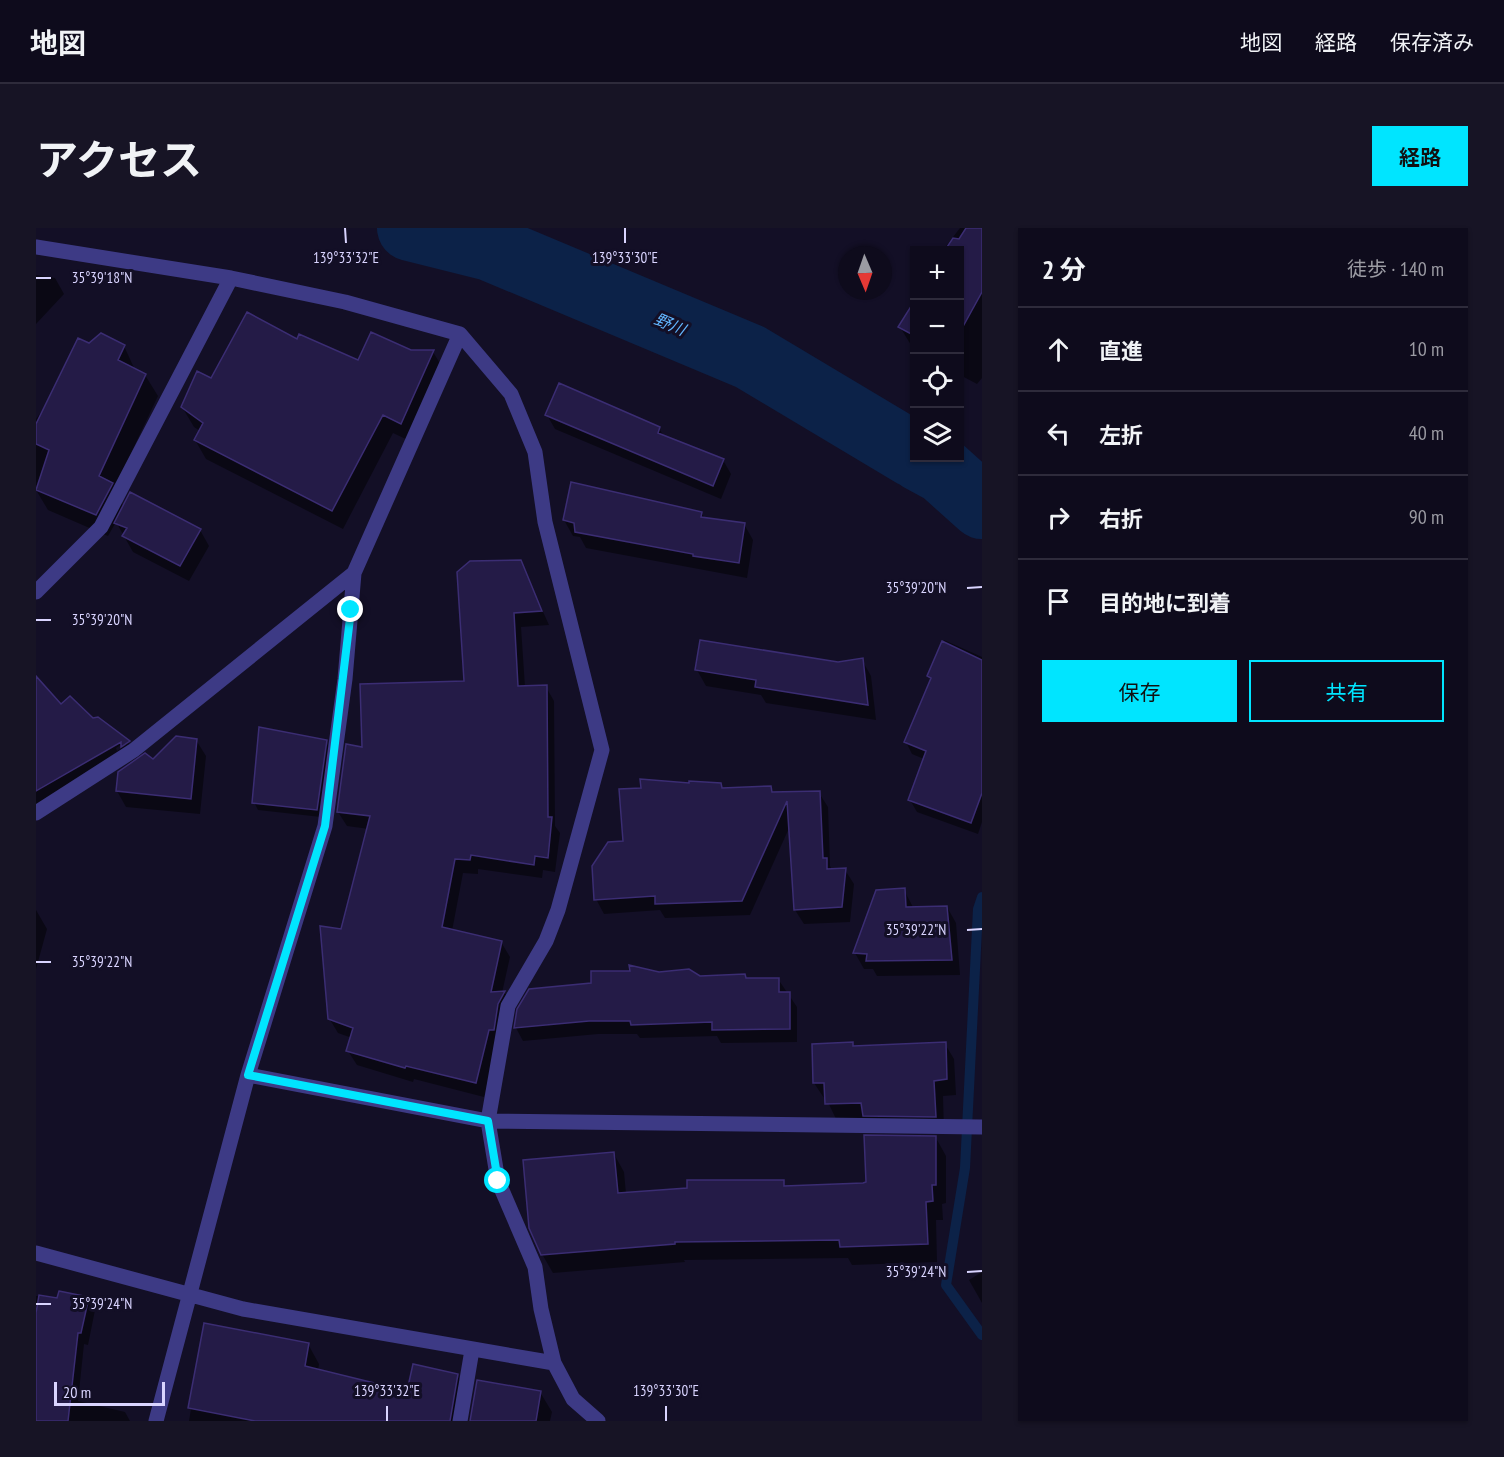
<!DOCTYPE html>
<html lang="ja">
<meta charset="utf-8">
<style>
:root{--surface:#0e0b1c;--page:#171425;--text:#f1f3f6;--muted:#9b9ba3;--line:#2e2b3b;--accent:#00e5ff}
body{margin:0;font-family:"PT Sans Narrow","Noto Sans JP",sans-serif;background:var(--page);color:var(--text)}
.controls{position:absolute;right:18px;top:18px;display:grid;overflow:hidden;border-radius:0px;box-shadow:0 2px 4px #0004}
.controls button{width:54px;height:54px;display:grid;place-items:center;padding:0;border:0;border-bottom:2px solid var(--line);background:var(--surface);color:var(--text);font:30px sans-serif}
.compass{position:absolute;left:802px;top:18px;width:54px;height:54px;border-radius:50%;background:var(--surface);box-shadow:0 2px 4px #0004;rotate:178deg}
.scale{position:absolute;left:18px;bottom:15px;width:111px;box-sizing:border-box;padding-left:6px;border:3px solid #d9d4ff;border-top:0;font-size:16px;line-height:21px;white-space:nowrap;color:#d9d4ff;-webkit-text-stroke:4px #130f26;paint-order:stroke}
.stop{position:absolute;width:18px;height:18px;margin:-14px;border:4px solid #00e5ff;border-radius:50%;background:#fff}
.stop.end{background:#00e5ff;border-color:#fff;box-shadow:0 2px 6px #0008}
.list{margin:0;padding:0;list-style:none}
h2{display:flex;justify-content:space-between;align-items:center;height:78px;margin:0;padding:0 24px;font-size:26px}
h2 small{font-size:20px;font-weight:400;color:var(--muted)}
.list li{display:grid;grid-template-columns:39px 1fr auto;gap:18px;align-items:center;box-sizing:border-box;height:84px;padding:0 24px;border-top:2px solid var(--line)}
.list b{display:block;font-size:22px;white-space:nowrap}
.list em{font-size:20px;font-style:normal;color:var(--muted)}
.actions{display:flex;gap:12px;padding:18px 24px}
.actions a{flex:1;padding:14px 0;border:2px solid var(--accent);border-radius:0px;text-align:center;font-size:21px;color:var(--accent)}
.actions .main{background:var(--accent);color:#111}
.icon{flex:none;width:33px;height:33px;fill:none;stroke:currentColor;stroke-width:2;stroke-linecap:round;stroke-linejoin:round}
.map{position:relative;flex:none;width:946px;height:1193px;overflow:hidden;border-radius:0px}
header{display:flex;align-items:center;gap:36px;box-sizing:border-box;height:84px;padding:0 30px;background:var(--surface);border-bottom:2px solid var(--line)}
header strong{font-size:28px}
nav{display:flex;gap:33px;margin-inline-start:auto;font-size:21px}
.intro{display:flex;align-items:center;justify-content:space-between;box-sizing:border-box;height:144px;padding:0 36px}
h1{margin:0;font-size:42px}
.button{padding:15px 27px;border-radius:0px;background:var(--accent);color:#111;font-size:21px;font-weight:700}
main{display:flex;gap:36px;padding:0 36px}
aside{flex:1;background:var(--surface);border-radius:0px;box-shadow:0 2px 4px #0004}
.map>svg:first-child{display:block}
</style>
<header>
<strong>地図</strong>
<nav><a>地図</a><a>経路</a><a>保存済み</a></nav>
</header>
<div class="intro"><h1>アクセス</h1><a class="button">経路</a></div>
<main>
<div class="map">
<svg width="946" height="1193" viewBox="0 0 946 1193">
<rect width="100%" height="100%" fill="#130f26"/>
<path fill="#0007" fill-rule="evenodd" d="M 924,0 L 946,0 L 946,150 L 941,156 L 924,147 L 924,22 L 907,22 Z
M 0,47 L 19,50 L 28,66 L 0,96 Z
M 878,75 L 878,122 L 864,99 Z
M 262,113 L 323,134 L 375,123 L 397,124 L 408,142 L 376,214 L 357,205 L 307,301 L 170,231 L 159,212 L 164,203 L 158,199 L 146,179 L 176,152 Z
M 53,117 L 88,118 L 99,142 L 109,147 L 122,168 L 78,261 L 88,279 L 164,302 L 173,318 L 153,353 L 97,324 L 80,294 L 72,308 L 12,282 L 0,262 L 0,191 Z
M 511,187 L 623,200 L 628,209 L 687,232 L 695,246 L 685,271 L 519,201 Z
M 666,285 L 669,291 L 708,296 L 717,312 L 711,350 L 550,320 L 544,309 L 537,308 L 528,292 Z
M 484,333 L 513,397 L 485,399 L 489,459 L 510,459 L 518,473 L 519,598 L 524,605 L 519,644 L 507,642 L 506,650 L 442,641 L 442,646 L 427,645 L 416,703 L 465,714 L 474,729 L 466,765 L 469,765 L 477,779 L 461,816 L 448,869 L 378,851 L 377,854 L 321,837 L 312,823 L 316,810 L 302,805 L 293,790 L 306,703 L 333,601 L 311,598 L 302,584 L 328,521 L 430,454 Z
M 908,412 L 946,429 L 946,594 L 942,606 L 881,584 L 874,572 L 888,531 L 876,526 L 870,514 L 895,452 L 893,448 Z
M 826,432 L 835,448 L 840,492 L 730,475 L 725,467 L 670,458 L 661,442 Z
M 0,451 L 25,479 L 56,491 L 62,491 L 92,514 L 100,527 L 0,580 ZM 88,515 L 90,517 L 81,523 L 80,520 Z
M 160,512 L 170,528 L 164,586 L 90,579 L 81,563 L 117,533 Z
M 290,514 L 294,521 L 285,589 L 222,582 L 218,574 Z
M 735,559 L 738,565 L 783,565 L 792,579 L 794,638 L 796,642 L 809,642 L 818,656 L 814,694 L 768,696 L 759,682 L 754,598 L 714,687 L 629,690 L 624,682 L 568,686 L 560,671 L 588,614 L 686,561 Z
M 868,662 L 878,681 L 911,679 L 920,695 L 924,747 L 841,748 L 837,741 L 828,741 L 819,725 Z
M 0,682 L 11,701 L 0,741 Z
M 622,745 L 664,750 L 742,751 L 761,779 L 761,814 L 685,815 L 681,808 L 604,810 L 601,806 L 562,806 L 487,813 L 480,800 L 556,756 Z
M 816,816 L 819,820 L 909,816 L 918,831 L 920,867 L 907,868 L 908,904 L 800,891 L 790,870 L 788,870 L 778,855 Z
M 900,910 L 910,928 L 910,975 L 906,976 L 907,992 L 900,992 L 901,1034 L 816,1037 L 812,1030 L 648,1032 L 649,1034 L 517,1045 L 506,1026 L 578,926 L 588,944 L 590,966 L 747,953 L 750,959 L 827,956 Z
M 946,1044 L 946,1075 L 933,1052 Z
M 0,1068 L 22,1072 L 52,1070 L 59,1082 L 52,1117 L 48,1116 L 42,1173 L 89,1184 L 94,1193 L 0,1193 Z
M 169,1097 L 272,1116 L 283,1136 L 282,1143 L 372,1165 L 421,1147 L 432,1167 L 428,1193 L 153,1193 Z
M 504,1164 L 516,1184 L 514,1193 L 435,1193 Z"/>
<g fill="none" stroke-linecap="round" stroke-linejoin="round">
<path stroke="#0c2248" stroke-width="10" d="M 946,669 L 942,681 L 929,940 L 910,1057 L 946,1107"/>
<path stroke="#0c2248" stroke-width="66" d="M 374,0 L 454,20 L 714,129 L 878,227
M 883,230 L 907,243 L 946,278"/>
</g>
<path fill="#241b47" stroke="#3b2d73" stroke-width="1.5" d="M 930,0 L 946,0 L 946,64 L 924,104 L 924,22 L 909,22 L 917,10 L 923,11 Z
M 879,72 L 879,108 L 862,99 Z
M 211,84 L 261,111 L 263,106 L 322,132 L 335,104 L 375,122 L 398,122 L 365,196 L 347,187 L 296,283 L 158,212 L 167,195 L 145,179 L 161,143 L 175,150 Z
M 65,105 L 89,117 L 82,132 L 110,146 L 63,248 L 77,255 L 60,287 L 0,262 L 13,222 L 0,216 L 0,196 L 42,110 L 53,115 Z
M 523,155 L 624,199 L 622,205 L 688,231 L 677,258 L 509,187 Z
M 535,254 L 666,284 L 665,289 L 709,295 L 703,335 L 657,328 L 657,326 L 539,304 L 538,295 L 527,292 Z
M 94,264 L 165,301 L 144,338 L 86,308 L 91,300 L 78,295 Z
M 485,332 L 506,383 L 478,385 L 482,458 L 511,457 L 512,589 L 516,589 L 512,630 L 499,628 L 498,637 L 435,627 L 434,632 L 419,631 L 406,699 L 466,713 L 455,764 L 469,763 L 462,776 L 458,802 L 453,802 L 440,855 L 370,838 L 369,840 L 310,823 L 317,800 L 292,791 L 284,698 L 305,701 L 334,588 L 301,584 L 310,516 L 326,519 L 324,456 L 428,453 L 421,344 L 434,333 Z
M 664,412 L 802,434 L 827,430 L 832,477 L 719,459 L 720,452 L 659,442 Z
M 906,413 L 946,432 L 946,565 L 935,595 L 872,572 L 890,523 L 868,514 L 895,450 L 891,448 Z
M 0,448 L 25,476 L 34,468 L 57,490 L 62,489 L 94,513 L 85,519 L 85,514 L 0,563 Z
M 223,499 L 291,512 L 281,582 L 216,575 Z
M 140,508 L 161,511 L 155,571 L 80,563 L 82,544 L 109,525 L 117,531 Z
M 604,551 L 653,555 L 653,553 L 685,555 L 686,560 L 735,558 L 736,564 L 784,563 L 787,630 L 791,630 L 791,641 L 810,640 L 806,679 L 758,682 L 751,573 L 706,673 L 619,676 L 619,668 L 558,672 L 556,638 L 572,614 L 587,613 L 583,561 L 605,560 Z
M 869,660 L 870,679 L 911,678 L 916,732 L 830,733 L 831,726 L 817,725 L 840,662 Z
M 593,737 L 623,744 L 653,741 L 664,748 L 709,746 L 710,750 L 743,750 L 743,764 L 754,764 L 754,801 L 676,802 L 676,794 L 595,797 L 594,793 L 553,793 L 478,800 L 481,781 L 493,761 L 555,755 L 555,743 L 594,743 Z
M 817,814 L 817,818 L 910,814 L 911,851 L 898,853 L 900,889 L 827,888 L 825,875 L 789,876 L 788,855 L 777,855 L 776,816 Z
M 828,907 L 900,908 L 900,957 L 896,957 L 897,973 L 890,974 L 892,1016 L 804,1019 L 803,1012 L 639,1014 L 639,1016 L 505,1027 L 493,1000 L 487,932 L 578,924 L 582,965 L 651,960 L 651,952 L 748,952 L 748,958 L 827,955 L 830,954 Z
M 23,1063 L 53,1069 L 45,1105 L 42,1105 L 32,1193 L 0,1193 L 0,1085 L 3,1067 L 21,1070 Z
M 168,1095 L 273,1115 L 269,1138 L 371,1163 L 377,1136 L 422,1146 L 414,1193 L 219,1193 L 152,1180 Z
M 441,1152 L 505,1163 L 500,1193 L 434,1193 Z"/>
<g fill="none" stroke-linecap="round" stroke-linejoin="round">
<path stroke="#3d3a85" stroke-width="15" d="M 0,19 L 195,50 L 309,74 L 424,106 L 475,166 L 499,224 L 509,294 L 566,522 L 522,682 L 510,713 L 472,778 L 452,893 L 462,953 L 499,1039 L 505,1081 L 518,1135 L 537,1171 L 562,1193
M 0,364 L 65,299 L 195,50
M 0,585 L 98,522 L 318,345
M 212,847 L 452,893 L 946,899
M 0,1025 L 207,1081 L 518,1135
M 120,1193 L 212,847 L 289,598 L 309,451 L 318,345 L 424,106
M 424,1193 L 436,1122"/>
</g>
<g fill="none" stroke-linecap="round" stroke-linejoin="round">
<path stroke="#00e5ff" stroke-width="8" d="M 315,382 L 289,598 L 212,847 L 452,893 L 462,953"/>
</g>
<path fill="none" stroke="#d9d4ff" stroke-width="2" d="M 309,0 L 310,15M 589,0 L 589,15M 0,50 L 15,50M 931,360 L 946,359M 0,392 L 15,392M 931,702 L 946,701M 0,734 L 15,734M 931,1044 L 946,1043M 0,1076 L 15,1076M 351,1178 L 351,1193M 630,1178 L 630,1193"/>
<g text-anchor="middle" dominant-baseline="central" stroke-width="6" stroke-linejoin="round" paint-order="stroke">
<g font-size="16" font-style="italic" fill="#62b6ff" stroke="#130f26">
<text transform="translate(634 96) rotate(23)">野川</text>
</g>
</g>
<g font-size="15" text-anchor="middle" fill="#d9d4ff" stroke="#130f26" stroke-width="6" stroke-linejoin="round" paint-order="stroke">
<text x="310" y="35">139°33'32"E</text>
<text x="589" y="35">139°33'30"E</text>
<text x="66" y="55">35°39'18"N</text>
<text x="880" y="365">35°39'20"N</text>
<text x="66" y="397">35°39'20"N</text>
<text x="880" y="707">35°39'22"N</text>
<text x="66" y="739">35°39'22"N</text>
<text x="880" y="1049">35°39'24"N</text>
<text x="66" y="1081">35°39'24"N</text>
<text x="351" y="1168">139°33'32"E</text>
<text x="630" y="1168">139°33'30"E</text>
</g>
</svg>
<div class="controls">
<button>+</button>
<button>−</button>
<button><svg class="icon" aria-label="locate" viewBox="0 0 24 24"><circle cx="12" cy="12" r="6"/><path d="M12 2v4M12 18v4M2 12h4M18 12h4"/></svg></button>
<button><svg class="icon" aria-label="layers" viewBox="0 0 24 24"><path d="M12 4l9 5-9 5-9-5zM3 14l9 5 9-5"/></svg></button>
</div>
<svg class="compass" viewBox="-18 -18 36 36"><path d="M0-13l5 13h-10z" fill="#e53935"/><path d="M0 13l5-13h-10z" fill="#9b9ba3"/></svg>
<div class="scale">20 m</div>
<div class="stop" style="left:462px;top:953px"></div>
<div class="stop end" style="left:315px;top:382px"></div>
</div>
<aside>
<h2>2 分<small>徒歩 · 140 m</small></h2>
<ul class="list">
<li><svg class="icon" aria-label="ahead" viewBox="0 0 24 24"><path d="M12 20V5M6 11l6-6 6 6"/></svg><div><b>直進</b></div><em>10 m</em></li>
<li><svg class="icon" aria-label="left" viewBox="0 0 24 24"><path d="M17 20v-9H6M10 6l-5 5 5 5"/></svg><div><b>左折</b></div><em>40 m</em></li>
<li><svg class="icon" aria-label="right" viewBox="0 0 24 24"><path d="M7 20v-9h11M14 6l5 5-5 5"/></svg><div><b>右折</b></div><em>90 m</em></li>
<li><svg class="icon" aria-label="arrive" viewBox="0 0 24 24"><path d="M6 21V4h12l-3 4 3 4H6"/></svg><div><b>目的地に到着</b></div></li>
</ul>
<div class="actions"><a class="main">保存</a><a>共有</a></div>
</aside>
</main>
